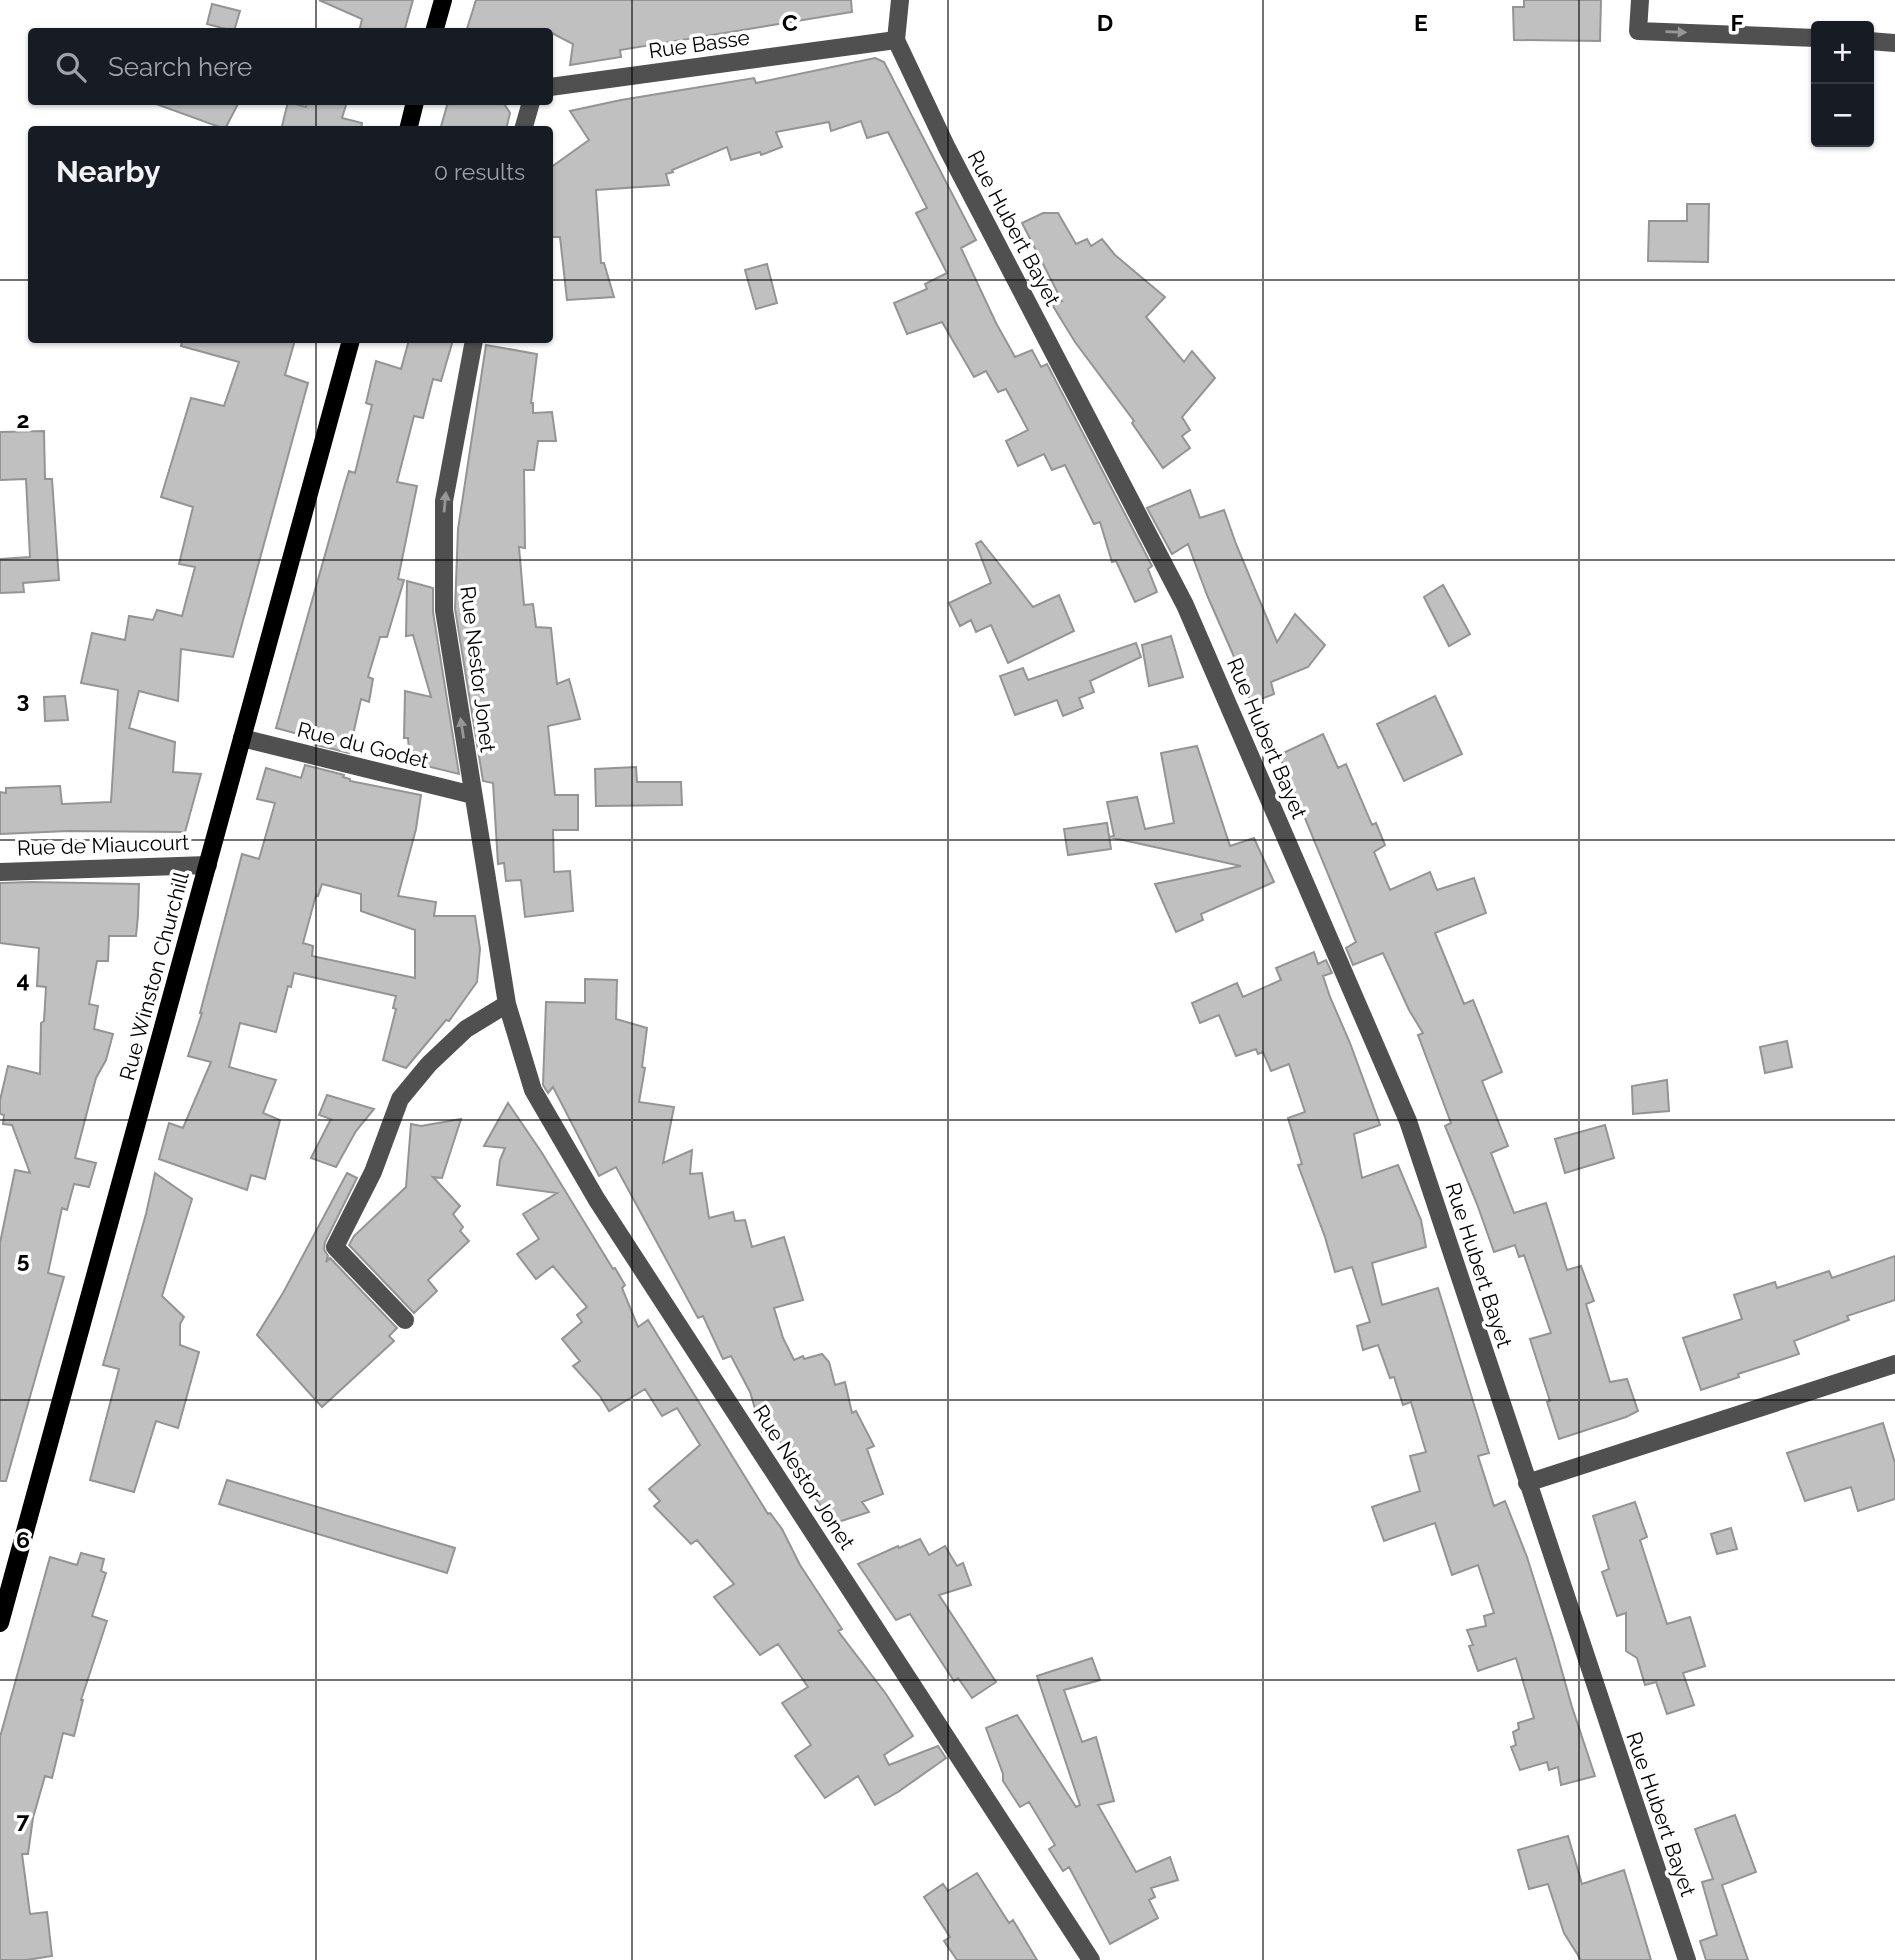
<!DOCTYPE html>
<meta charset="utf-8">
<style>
:root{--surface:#171b24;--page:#242831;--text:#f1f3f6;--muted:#9ea1a6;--line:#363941}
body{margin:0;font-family:Raleway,sans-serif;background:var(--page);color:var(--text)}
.controls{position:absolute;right:21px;top:21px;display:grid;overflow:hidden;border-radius:7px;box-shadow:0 2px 5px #0004}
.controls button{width:63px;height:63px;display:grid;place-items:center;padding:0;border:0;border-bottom:2px solid var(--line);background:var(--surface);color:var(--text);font:35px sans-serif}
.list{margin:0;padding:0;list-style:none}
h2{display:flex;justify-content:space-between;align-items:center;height:91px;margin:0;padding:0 28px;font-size:30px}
h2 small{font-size:23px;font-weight:400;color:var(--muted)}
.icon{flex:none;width:38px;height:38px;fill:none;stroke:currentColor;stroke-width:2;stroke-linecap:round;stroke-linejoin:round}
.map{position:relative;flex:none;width:1895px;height:1960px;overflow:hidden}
.search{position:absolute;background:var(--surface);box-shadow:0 2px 5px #0004;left:28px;top:28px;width:525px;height:77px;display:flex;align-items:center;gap:18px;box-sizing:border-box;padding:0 24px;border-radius:7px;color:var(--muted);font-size:26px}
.panel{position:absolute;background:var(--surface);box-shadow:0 2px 5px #0004;left:28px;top:126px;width:525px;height:217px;border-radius:7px}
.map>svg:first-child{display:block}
</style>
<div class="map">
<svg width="1895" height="1960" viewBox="0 0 1895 1960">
<rect width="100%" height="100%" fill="#fff"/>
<path fill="#c0c0c0" stroke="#949494" stroke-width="2" fill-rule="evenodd" d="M 319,0 L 413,0 L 404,32 L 359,32 L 362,19 Z
M 476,0 L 851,0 L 852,12 L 620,50 L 621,57 L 570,65 L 573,44 L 550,32 L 466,32 Z
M 1524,0 L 1601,0 L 1600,41 L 1514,40 L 1513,7 L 1524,7 Z
M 212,4 L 240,11 L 234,31 L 207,24 Z
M 875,58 L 884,62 L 976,240 L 961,248 L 996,323 L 1015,357 L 1032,350 L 1041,367 L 1047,364 L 1152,566 L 1148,569 L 1157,592 L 1135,602 L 1116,561 L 1112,562 L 1100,522 L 1094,524 L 1065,465 L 1052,470 L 1044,454 L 1018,466 L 1006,441 L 1028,430 L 1006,389 L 998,392 L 986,371 L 974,377 L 942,322 L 907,334 L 894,303 L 927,289 L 925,284 L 947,273 L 916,213 L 927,208 L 888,132 L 867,138 L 861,121 L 831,131 L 829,122 L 776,132 L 782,147 L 761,155 L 760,152 L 731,160 L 727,147 L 672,170 L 673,172 L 666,174 L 669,185 L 596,190 L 601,263 L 604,263 L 614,297 L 567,300 L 560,237 L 550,237 L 550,168 L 589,140 L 570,111 L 621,100 L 754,78 L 756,83 Z
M 157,102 L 239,102 L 225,129 L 156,104 Z
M 288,102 L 306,107 L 307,102 L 347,102 L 342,118 L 362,123 L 361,130 L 281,130 Z
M 448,102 L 503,102 L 510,113 L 506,130 L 440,130 Z
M 1687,204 L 1709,204 L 1708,262 L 1648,261 L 1649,221 L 1687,221 Z
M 1043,213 L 1058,213 L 1076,244 L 1087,239 L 1091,246 L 1102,239 L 1115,255 L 1165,297 L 1146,317 L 1184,362 L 1192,351 L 1215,378 L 1182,417 L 1190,430 L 1182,436 L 1190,448 L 1163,468 L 1132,423 L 1134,421 L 1075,342 L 1053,306 L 1062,301 L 1022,223 Z
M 767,264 L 777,303 L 756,309 L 745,270 Z
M 182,340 L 295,340 L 285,375 L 308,383 L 233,657 L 181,649 L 178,701 L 139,691 L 129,728 L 175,742 L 173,772 L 201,774 L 185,832 L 68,831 L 0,834 L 0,792 L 6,793 L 6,788 L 60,786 L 62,804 L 111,802 L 118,690 L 81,683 L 92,633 L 125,640 L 129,616 L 153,620 L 157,610 L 182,616 L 195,567 L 179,564 L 193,507 L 161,497 L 191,398 L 224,406 L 239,362 L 181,346 Z
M 409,340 L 453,340 L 441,381 L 433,379 L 423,418 L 414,416 L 397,482 L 417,486 L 398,579 L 404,580 L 387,637 L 380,637 L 368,677 L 373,679 L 369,702 L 361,699 L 349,753 L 316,745 L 324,741 L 276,728 L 345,484 L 349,471 L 355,473 L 372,405 L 366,403 L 376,361 L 401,369 Z
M 486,345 L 537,354 L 531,403 L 533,403 L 533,413 L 552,412 L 556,441 L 538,441 L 534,470 L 524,470 L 525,548 L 519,547 L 524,605 L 533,604 L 536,627 L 551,628 L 557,684 L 569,679 L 580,719 L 548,726 L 555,795 L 578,795 L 578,830 L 553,830 L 554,872 L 570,871 L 573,911 L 525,917 L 521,880 L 506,881 L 504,863 L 498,864 L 493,783 L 483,781 L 455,609 L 458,529 Z
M 44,431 L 45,479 L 52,479 L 59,580 L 23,583 L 24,592 L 0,593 L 0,559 L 30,557 L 26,479 L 0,480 L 0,432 Z
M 1190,490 L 1200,518 L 1224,510 L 1236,544 L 1277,642 L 1295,614 L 1325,645 L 1308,667 L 1271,682 L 1274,694 L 1251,703 L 1232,652 L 1207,595 L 1188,544 L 1172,554 L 1147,508 Z
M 981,541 L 1033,607 L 1059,595 L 1074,631 L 1008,663 L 991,625 L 976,632 L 971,620 L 960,626 L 949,603 L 991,583 L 976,544 Z
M 407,581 L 433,588 L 433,612 L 459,774 L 410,762 L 408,738 L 404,738 L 405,691 L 431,697 L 413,635 L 406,636 Z
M 1443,585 L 1470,634 L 1449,646 L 1424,597 Z
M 1171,636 L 1183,677 L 1149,686 L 1142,645 Z
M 1136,643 L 1141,657 L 1090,681 L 1094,692 L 1079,698 L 1083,708 L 1063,716 L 1057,700 L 1015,715 L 1000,676 L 1023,668 L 1028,680 Z
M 65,696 L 68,720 L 45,721 L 44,697 Z
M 1435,696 L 1462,754 L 1404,781 L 1377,724 Z
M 1323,734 L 1338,768 L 1346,764 L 1372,825 L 1376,823 L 1385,845 L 1374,852 L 1390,890 L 1430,872 L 1437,890 L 1474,878 L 1486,913 L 1435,933 L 1464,1004 L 1473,1000 L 1502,1072 L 1482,1081 L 1508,1146 L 1491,1153 L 1514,1213 L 1546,1203 L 1567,1270 L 1581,1266 L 1594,1301 L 1586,1304 L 1610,1382 L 1627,1379 L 1638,1411 L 1626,1417 L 1559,1439 L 1547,1402 L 1550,1401 L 1530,1339 L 1551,1333 L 1524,1255 L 1519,1257 L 1515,1245 L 1494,1252 L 1477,1204 L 1445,1126 L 1451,1123 L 1418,1035 L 1423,1033 L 1409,1010 L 1383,953 L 1353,965 L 1346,948 L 1356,942 L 1279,755 Z
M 1197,746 L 1230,846 L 1254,838 L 1274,882 L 1201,914 L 1203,920 L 1176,932 L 1155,884 L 1241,866 L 1109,837 L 1114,836 L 1107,802 L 1137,797 L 1145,829 L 1174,823 L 1161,753 Z
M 305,765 L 344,775 L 343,777 L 350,779 L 350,781 L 421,795 L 416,829 L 398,896 L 436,902 L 434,916 L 475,916 L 480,949 L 477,982 L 449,1021 L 446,1020 L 406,1068 L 383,1060 L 396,1009 L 393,1008 L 396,996 L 294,973 L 291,987 L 288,986 L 276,1032 L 240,1023 L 229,1067 L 276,1080 L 263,1113 L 280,1120 L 265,1179 L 251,1175 L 247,1190 L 159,1159 L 169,1123 L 183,1128 L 211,1062 L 188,1056 L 202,1013 L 200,1013 L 242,854 L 259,859 L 275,803 L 257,799 L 266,768 L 301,778 ZM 322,884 L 361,894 L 361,911 L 415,930 L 415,978 L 312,956 L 313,946 L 303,943 L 316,895 L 318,896 Z
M 636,767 L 637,782 L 681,782 L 682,805 L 596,806 L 595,769 Z
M 1107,823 L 1111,849 L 1068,855 L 1064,829 Z
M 31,882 L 139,884 L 138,916 L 136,936 L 109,936 L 108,961 L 97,961 L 89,1004 L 98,1006 L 94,1029 L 113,1034 L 106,1060 L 96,1078 L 75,1158 L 96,1163 L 89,1187 L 74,1184 L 67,1210 L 62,1208 L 48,1273 L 64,1277 L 6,1481 L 0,1481 L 0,1243 L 15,1170 L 30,1173 L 12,1125 L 3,1124 L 4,1115 L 0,1114 L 0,1100 L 8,1066 L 40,1074 L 41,1023 L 44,1021 L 46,987 L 37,986 L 39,948 L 0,943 L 0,883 Z
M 1314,952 L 1318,964 L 1326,960 L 1332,973 L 1323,976 L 1330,997 L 1350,1043 L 1380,1125 L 1354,1134 L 1362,1178 L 1398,1165 L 1421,1220 L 1426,1247 L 1372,1263 L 1382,1305 L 1438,1288 L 1489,1453 L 1478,1456 L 1494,1506 L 1505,1501 L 1527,1557 L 1554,1643 L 1572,1707 L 1595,1776 L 1561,1785 L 1558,1767 L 1549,1770 L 1547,1762 L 1520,1770 L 1511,1747 L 1516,1745 L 1513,1732 L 1519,1729 L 1518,1723 L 1534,1718 L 1516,1658 L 1478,1671 L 1469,1646 L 1473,1645 L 1467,1630 L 1486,1626 L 1484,1616 L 1494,1613 L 1478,1565 L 1452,1575 L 1435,1523 L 1384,1541 L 1372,1507 L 1420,1491 L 1410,1456 L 1426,1452 L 1411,1402 L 1403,1405 L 1394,1377 L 1390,1378 L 1378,1345 L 1363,1350 L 1357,1326 L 1370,1322 L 1352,1267 L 1335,1272 L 1325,1237 L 1298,1165 L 1302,1164 L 1288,1118 L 1305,1112 L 1289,1064 L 1271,1071 L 1263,1052 L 1258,1054 L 1256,1049 L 1236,1056 L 1219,1015 L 1200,1023 L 1192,1003 L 1237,983 L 1243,997 L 1281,980 L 1276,968 Z
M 585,979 L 617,980 L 616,1019 L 647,1028 L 642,1067 L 645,1068 L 639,1102 L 674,1107 L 663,1163 L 692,1150 L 690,1174 L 702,1173 L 709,1218 L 733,1212 L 735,1221 L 745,1220 L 752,1247 L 784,1237 L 803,1300 L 774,1308 L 783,1338 L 794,1360 L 803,1356 L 804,1359 L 822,1354 L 829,1362 L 835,1385 L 845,1382 L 852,1413 L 856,1411 L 874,1446 L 867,1449 L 883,1494 L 862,1502 L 869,1512 L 832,1524 L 772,1429 L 762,1432 L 750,1392 L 731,1356 L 723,1359 L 703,1316 L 698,1318 L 616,1167 L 599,1176 L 553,1087 L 548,1093 L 543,1085 L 546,1002 L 585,1003 Z
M 1787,1041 L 1792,1067 L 1765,1073 L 1760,1047 Z
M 1667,1080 L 1669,1111 L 1633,1114 L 1632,1086 Z
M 327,1095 L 374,1109 L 356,1131 L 336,1167 L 311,1158 L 331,1119 L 319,1115 Z
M 508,1103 L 542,1153 L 613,1269 L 615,1268 L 625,1285 L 622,1288 L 638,1327 L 648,1320 L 768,1514 L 770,1513 L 782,1529 L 800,1565 L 842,1629 L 838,1631 L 886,1694 L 913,1736 L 884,1755 L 889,1765 L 938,1746 L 946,1758 L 898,1792 L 875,1805 L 858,1776 L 825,1798 L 795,1756 L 811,1745 L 782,1703 L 808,1687 L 778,1644 L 760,1655 L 714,1597 L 734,1584 L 697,1540 L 691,1544 L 654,1506 L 660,1501 L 649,1489 L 700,1445 L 677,1408 L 662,1416 L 645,1389 L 609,1411 L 600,1396 L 573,1366 L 580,1361 L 562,1339 L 582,1322 L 577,1315 L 587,1307 L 553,1266 L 536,1279 L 517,1254 L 539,1239 L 523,1214 L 557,1193 L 497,1185 L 500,1160 L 505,1148 L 484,1146 Z
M 461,1119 L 442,1178 L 433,1177 L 460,1206 L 453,1214 L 463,1227 L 460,1231 L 469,1241 L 428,1280 L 437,1291 L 414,1313 L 349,1245 L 354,1236 L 406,1187 L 411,1124 L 421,1126 Z
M 1605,1125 L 1614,1158 L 1565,1173 L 1555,1139 Z
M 155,1173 L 192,1199 L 162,1296 L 184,1317 L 180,1324 L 180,1345 L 199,1352 L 178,1428 L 156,1421 L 134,1492 L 90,1480 L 119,1369 L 103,1365 L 146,1214 Z
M 347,1173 L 357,1178 L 325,1242 L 324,1249 L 328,1256 L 326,1262 L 330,1258 L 397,1328 L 389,1336 L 394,1341 L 322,1407 L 257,1335 L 283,1293 Z
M 1895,1256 L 1895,1300 L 1847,1316 L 1849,1320 L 1794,1341 L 1799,1354 L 1738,1374 L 1739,1377 L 1701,1390 L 1683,1338 L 1742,1319 L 1734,1295 L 1775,1282 L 1777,1288 L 1829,1271 L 1832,1278 Z
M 1883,1423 L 1895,1463 L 1895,1499 L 1858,1511 L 1851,1487 L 1805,1501 L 1787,1453 Z
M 227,1480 L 455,1548 L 447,1573 L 219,1504 Z
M 1635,1502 L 1647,1537 L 1640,1540 L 1667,1624 L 1690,1617 L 1705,1666 L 1683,1673 L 1694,1705 L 1667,1714 L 1656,1682 L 1645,1685 L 1637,1658 L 1626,1651 L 1626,1613 L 1617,1616 L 1602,1572 L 1609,1569 L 1593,1516 Z
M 1731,1528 L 1737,1549 L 1717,1554 L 1711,1534 Z
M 920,1539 L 929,1555 L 945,1546 L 957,1566 L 963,1563 L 971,1585 L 939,1595 L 996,1682 L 972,1698 L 958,1678 L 954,1681 L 910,1614 L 896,1620 L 858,1564 L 898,1546 L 899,1548 Z
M 81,1553 L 104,1559 L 101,1571 L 106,1573 L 92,1616 L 107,1621 L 81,1700 L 83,1700 L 74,1736 L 63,1733 L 52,1778 L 45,1776 L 33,1818 L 28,1854 L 22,1854 L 30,1914 L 47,1912 L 52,1956 L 27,1960 L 0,1960 L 0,1737 L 50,1557 L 77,1565 Z
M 1092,1658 L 1100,1680 L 1064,1690 L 1082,1742 L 1096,1737 L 1114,1801 L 1098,1805 L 1136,1872 L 1170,1857 L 1178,1880 L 1151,1888 L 1155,1897 L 1149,1900 L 1158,1918 L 1110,1944 L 1069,1867 L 1063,1871 L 1049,1849 L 1055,1845 L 1029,1802 L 1020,1807 L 1003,1781 L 1003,1774 L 986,1728 L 1017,1715 L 1076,1807 L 1080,1805 L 1037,1676 Z
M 1735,1815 L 1756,1872 L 1722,1885 L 1748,1960 L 1706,1960 L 1700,1941 L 1717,1935 L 1702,1882 L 1713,1879 L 1695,1829 Z
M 1568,1836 L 1582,1884 L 1624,1870 L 1651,1960 L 1581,1960 L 1564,1933 L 1548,1884 L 1529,1889 L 1518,1850 Z
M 977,1873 L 1009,1923 L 1013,1920 L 1037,1960 L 957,1960 L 944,1941 L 950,1937 L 924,1897 L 943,1884 L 948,1891 Z"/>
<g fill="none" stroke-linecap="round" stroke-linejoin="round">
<path stroke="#505050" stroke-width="18" d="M 1640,0 L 1638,31 L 1816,38
M 896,40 L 947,148 L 1185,605 L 1408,1121 L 1687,1960
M 896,40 L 900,0
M 1869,41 L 1895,43
M 550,87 L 896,40
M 523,130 L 531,102
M 474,340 L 444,501 L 444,610 L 507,1004 L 533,1090 L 597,1200 L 1091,1960
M 242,738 L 473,795
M 0,872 L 208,865
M 405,1320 L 335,1247 L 373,1172 L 400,1099 L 429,1064 L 466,1029 L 507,1004
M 1527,1483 L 1895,1364"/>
<path stroke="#000" stroke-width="18" d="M 434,32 L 443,0
M 408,130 L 415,102
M 0,1623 L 351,340"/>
</g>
<defs><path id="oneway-solid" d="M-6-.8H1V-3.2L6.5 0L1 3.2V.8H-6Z" transform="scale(1.75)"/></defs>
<g fill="#969696">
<use href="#oneway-solid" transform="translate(1676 32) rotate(2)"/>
<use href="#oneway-solid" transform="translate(445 502) rotate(-85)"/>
<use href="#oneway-solid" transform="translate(462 728) rotate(-99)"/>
</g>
<path fill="none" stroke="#000" stroke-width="2" stroke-opacity="0.55" d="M 316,0 L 316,32M 632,0 L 632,1960M 948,0 L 948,1960M 1263,0 L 1263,1960M 1579,0 L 1579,1960M 316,102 L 316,130M 0,280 L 32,280M 550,280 L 1895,280M 316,340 L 316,1960M 0,560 L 1895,560M 0,840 L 1895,840M 0,1120 L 1895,1120M 0,1400 L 1895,1400M 0,1680 L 1895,1680"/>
<g text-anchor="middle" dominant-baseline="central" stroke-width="7" stroke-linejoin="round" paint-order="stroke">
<g font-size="21" fill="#000" stroke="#fff">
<text transform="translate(699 44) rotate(-8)">Rue Basse</text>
<text transform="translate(1014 228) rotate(62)">Rue Hubert Bayet</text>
<text transform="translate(478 669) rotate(83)">Rue Nestor Jonet</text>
<text transform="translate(1267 738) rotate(67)">Rue Hubert Bayet</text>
<text transform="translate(363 745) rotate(14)">Rue du Godet</text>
<text transform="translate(103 845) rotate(-2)">Rue de Miaucourt</text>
<text transform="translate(154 976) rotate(-75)">Rue Winston Churchill</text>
<text transform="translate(1479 1265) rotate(72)">Rue Hubert Bayet</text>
<text transform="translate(804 1477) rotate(57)">Rue Nestor Jonet</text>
<text transform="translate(1661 1814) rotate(71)">Rue Hubert Bayet</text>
</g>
</g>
<g font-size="23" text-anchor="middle" font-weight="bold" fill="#000" stroke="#fff" stroke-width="7" stroke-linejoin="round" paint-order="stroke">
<text x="790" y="31">C</text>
<text x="1105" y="31">D</text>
<text x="1421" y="31">E</text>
<text x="1737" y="31">F</text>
<text x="23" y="428">2</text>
<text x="23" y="708">3</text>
<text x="23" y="988">4</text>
<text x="23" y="1268">5</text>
<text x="23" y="1548">6</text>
<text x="23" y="1828">7</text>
</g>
</svg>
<div class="controls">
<button>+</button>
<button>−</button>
</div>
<div class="search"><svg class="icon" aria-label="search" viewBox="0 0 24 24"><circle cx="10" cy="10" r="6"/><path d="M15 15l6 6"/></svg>Search here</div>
<section class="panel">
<h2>Nearby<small>0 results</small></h2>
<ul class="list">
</ul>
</section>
</div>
